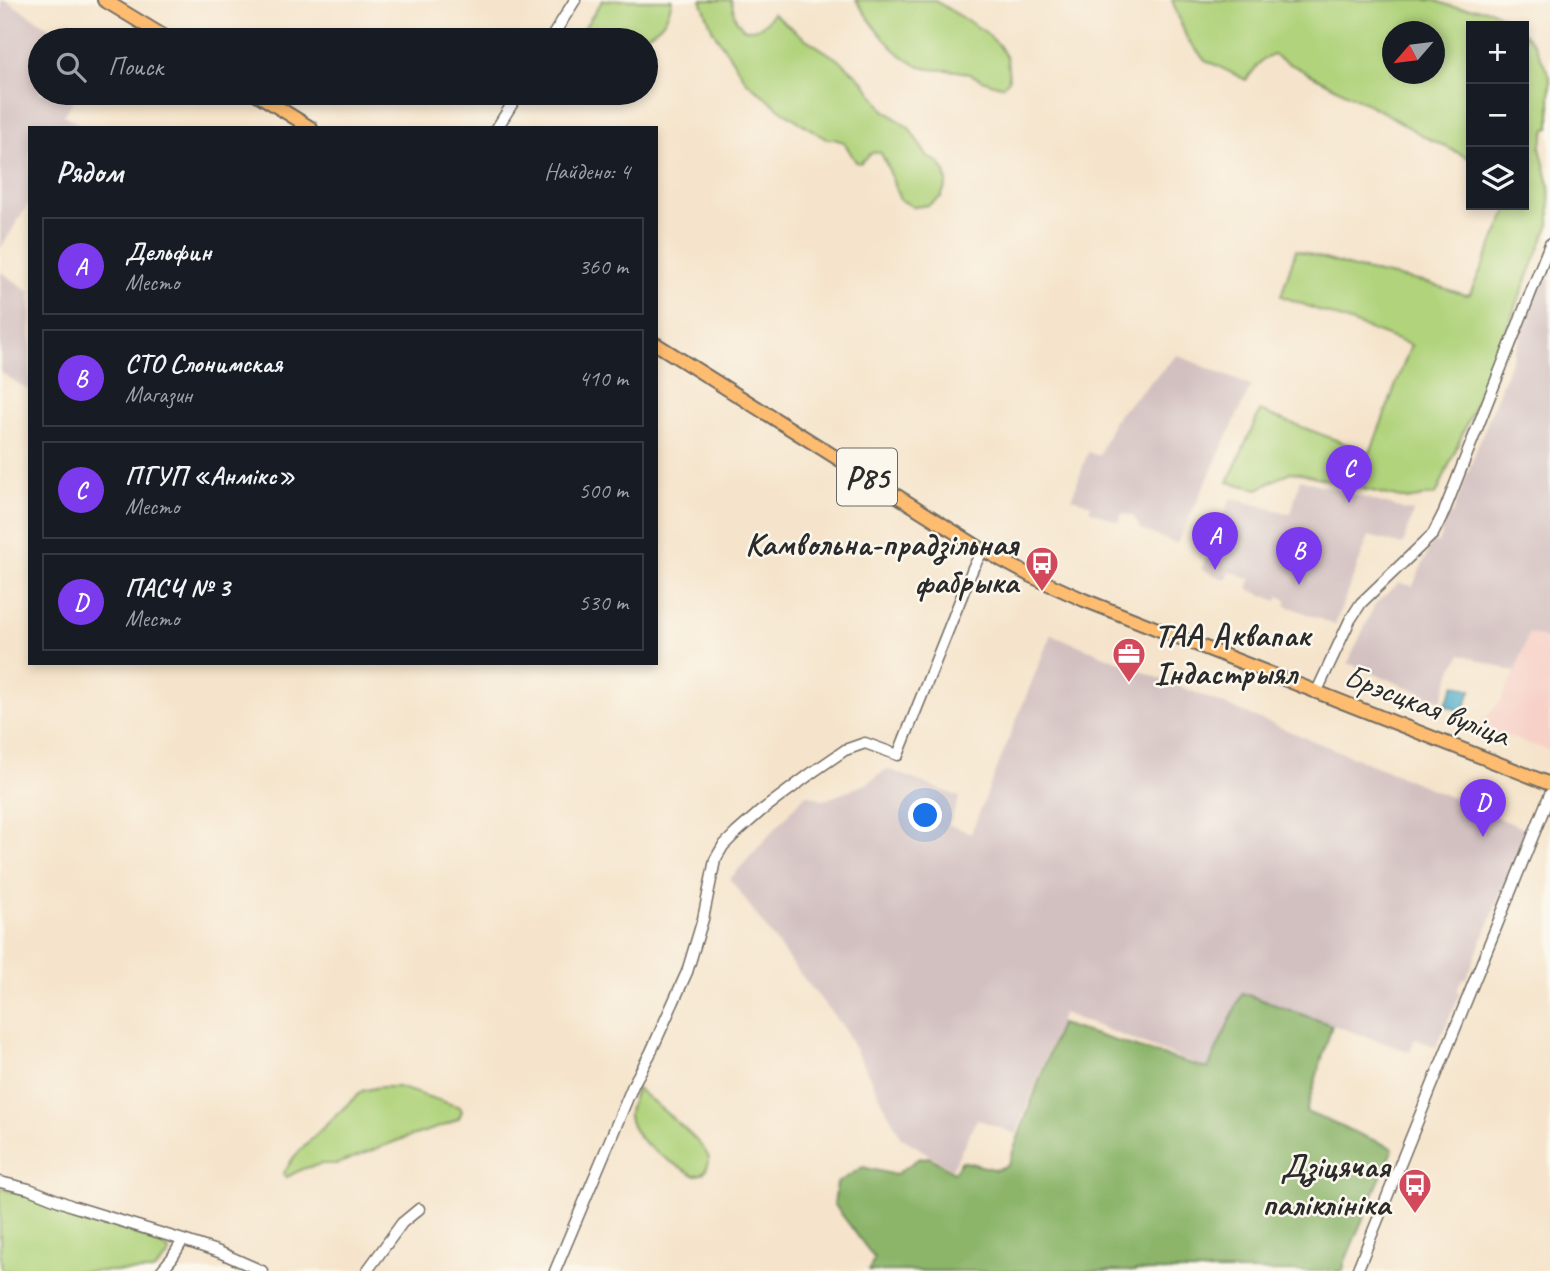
<!DOCTYPE html>
<html lang="ru">
<meta charset="utf-8">
<style>
:root{--surface:#171b24;--page:#242831;--text:#f1f3f6;--muted:#9ea1a6;--line:#363941;--accent:#7c3aed}
body{margin:0;font-family:Caveat,sans-serif;background:var(--page);color:var(--text)}
.controls{position:absolute;right:21px;top:21px;display:grid;overflow:hidden;border-radius:0px;box-shadow:0 4px 10px #0003}
.controls button{width:63px;height:63px;display:grid;place-items:center;padding:0;border:0;border-bottom:2px solid var(--line);background:var(--surface);color:var(--text);font:35px sans-serif}
.compass{position:absolute;left:1382px;top:21px;width:63px;height:63px;border-radius:50%;background:var(--surface);box-shadow:0 4px 10px #0003;rotate:242deg}
.you{position:absolute;left:926px;top:816px;width:24px;height:24px;margin:-18px;border:5px solid #fff;border-radius:50%;background:#1a73e8;box-shadow:0 0 0 10px #1a73e833}
.badge{display:grid;place-items:center;width:46px;height:46px;border-radius:50%;background:var(--accent);color:#fff;font-size:23px;font-weight:700}
.pin{position:absolute;translate:-50% -58px;filter:drop-shadow(0 2px 4px #0008)}
.pin::after{content:'';position:absolute;top:37px;width:24px;height:21px;background:inherit;clip-path:polygon(0 0,100% 0,50% 100%)}
.list{margin:0;padding:0;list-style:none}
h2{display:flex;justify-content:space-between;align-items:center;height:91px;margin:0;padding:0 28px;font-size:30px}
h2 small{font-size:23px;font-weight:400;color:var(--muted)}
.list li{display:grid;grid-template-columns:46px 1fr auto;gap:21px;align-items:center;box-sizing:border-box;height:98px;margin:0 14px 14px;padding:0 14px;border:2px solid var(--line);border-radius:0px}
.list b{display:block;font-size:26px;white-space:nowrap}
.list p{margin:0;font-size:23px;white-space:nowrap;color:var(--muted)}
.list em{font-size:23px;font-style:normal;color:var(--muted)}
.icon{flex:none;width:38px;height:38px;fill:none;stroke:currentColor;stroke-width:2;stroke-linecap:round;stroke-linejoin:round}
.map{position:relative;flex:none;width:1550px;height:1271px;overflow:hidden}
.search{position:absolute;background:var(--surface);box-shadow:0 4px 10px #0003;left:28px;top:28px;width:630px;height:77px;display:flex;align-items:center;gap:18px;box-sizing:border-box;padding:0 24px;border-radius:38px;color:var(--muted);font-size:26px}
.panel{position:absolute;background:var(--surface);box-shadow:0 4px 10px #0003;left:28px;top:126px;width:630px;height:539px;border-radius:0px}
.map>svg:first-child{display:block}
</style>
<div class="map">
<svg width="1550" height="1271" viewBox="0 0 1550 1271">
<rect width="100%" height="100%" fill="#fbf7ec"/>
<filter id="ink" filterUnits="userSpaceOnUse"><feTurbulence type="fractalNoise" baseFrequency=".0143" numOctaves="2"/><feDisplacementMap in="SourceGraphic" scale="14" xChannelSelector="R" yChannelSelector="G"/><feConvolveMatrix kernelMatrix="1 2 1 2 8 2 1 2 1" color-interpolation-filters="sRGB"/></filter>
<filter id="wash" filterUnits="userSpaceOnUse"><feTurbulence type="fractalNoise" baseFrequency=".00686" numOctaves="4" result="noise"/><feDisplacementMap in="SourceGraphic" scale="28" xChannelSelector="R" yChannelSelector="G"/><feGaussianBlur stdDeviation="1.57" result="paint"/><feColorMatrix in="noise" values="0 0 0 0 0 0 0 0 0 0 0 0 0 0 0 0 0 1.4 0 .05"/><feComposite in="paint" operator="in"/></filter>
<g filter="url(#wash)">
<rect width="100%" height="100%" fill="#f5e4cb"/>
<path fill="#f7d1c8" d="M 1529,633 L 1550,640 L 1550,751 L 1477,726 L 1499,703 L 1515,672 Z"/>
<path fill="#d2bfc0" d="M 1,0 L 5,0 L 70,40 L 40,40 L 40,93 L 78,93 L 64,115 L 78,123 L 75,128 L 30,128 L 30,201 L 0,249 Z
M 1550,261 L 1550,640 L 1529,633 L 1515,672 L 1461,654 L 1458,661 L 1455,663 L 1441,701 L 1348,663 L 1375,604 L 1399,583 L 1413,586 L 1432,542 L 1438,542 L 1440,539 L 1442,534 L 1440,533 L 1445,517 L 1448,518 L 1450,514 L 1452,515 L 1479,443 Z
M 3,273 L 30,292 L 30,391 L 0,372 L 0,274 Z
M 1177,355 L 1251,386 L 1177,544 L 1142,530 L 1133,516 L 1122,513 L 1119,522 L 1089,510 L 1091,505 L 1072,498 L 1088,452 L 1099,456 L 1114,420 L 1116,420 L 1118,415 Z
M 1300,479 L 1413,512 L 1403,545 L 1369,536 L 1335,625 L 1285,605 L 1287,600 L 1279,596 L 1277,601 L 1248,589 L 1251,579 L 1230,571 L 1226,580 L 1201,569 L 1231,498 L 1291,514 Z
M 1051,634 L 1427,787 L 1527,830 L 1467,977 L 1461,981 L 1458,988 L 1459,996 L 1436,1047 L 1415,1039 L 1410,1052 L 1242,993 L 1209,1069 L 1063,1013 L 1016,1134 L 977,1119 L 952,1169 L 901,1137 L 844,1028 L 789,960 L 730,879 L 806,794 L 825,800 L 866,784 L 887,769 L 960,797 L 949,825 L 971,833 Z"/>
<path fill="#b0d37b" stroke="#6e7f53" stroke-width="2" fill-rule="evenodd" d="M 603,0 L 672,0 C 671,5 669,11 667,16 C 649,48 607,40 576,40 Z
M 701,0 L 731,0 L 736,20 L 744,29 C 758,30 766,26 772,13 L 806,39 L 842,62 L 864,82 L 884,110 L 909,128 L 927,156 L 939,163 L 945,171 L 947,183 L 941,197 L 928,205 L 915,207 L 900,200 C 893,184 890,167 880,152 L 872,153 L 860,163 L 856,162 L 844,142 L 834,139 L 826,139 L 781,110 L 747,82 L 713,31 Z
M 856,0 L 934,0 L 984,31 L 999,45 L 1007,58 L 1009,80 L 1003,86 C 987,85 977,75 962,72 C 950,69 937,71 925,68 C 898,62 870,22 856,0 Z
M 1172,0 L 1433,0 L 1453,7 L 1492,10 L 1515,26 L 1471,26 L 1471,159 L 1425,137 L 1385,113 L 1273,55 L 1262,60 L 1246,80 L 1205,60 L 1187,39 ZM 1392,32 L 1434,32 L 1434,74 L 1392,74 Z
M 1524,33 L 1534,44 L 1550,76 L 1550,128 L 1546,129 L 1540,147 L 1549,185 L 1550,222 L 1494,360 L 1437,493 L 1432,496 L 1422,496 L 1408,500 L 1300,473 L 1290,472 L 1258,489 L 1228,482 L 1260,411 L 1370,453 L 1411,345 L 1281,296 L 1296,250 L 1354,268 L 1428,283 L 1465,295 L 1470,294 L 1510,205 L 1524,205 Z
M 379,1087 L 398,1087 L 460,1107 L 462,1111 L 459,1118 L 446,1125 L 399,1140 L 337,1164 L 322,1164 L 302,1169 L 287,1177 L 284,1175 L 284,1173 L 293,1158 L 305,1145 L 352,1100 L 362,1091 Z
M 636,1089 L 638,1089 C 654,1104 700,1138 708,1156 C 710,1161 709,1163 707,1167 C 704,1174 701,1175 694,1175 C 672,1162 633,1144 629,1116 C 628,1109 634,1097 636,1089 Z
M 0,1188 C 54,1203 107,1224 160,1243 L 169,1250 L 168,1256 L 153,1271 L 2,1271 L 0,1251 Z"/>
<path fill="#8cb56b" stroke="#5c704b" stroke-width="2" d="M 1242,993 L 1332,1025 L 1306,1112 L 1393,1148 L 1345,1261 L 1343,1271 L 869,1271 L 874,1258 L 834,1204 L 837,1183 L 863,1167 L 895,1175 L 918,1159 L 929,1157 L 954,1172 L 962,1161 L 996,1170 L 1008,1165 L 1060,1024 L 1208,1069 Z"/>
<path fill="#48aac7" stroke="#3a6a79" stroke-width="2" d="M 1455,684 L 1471,690 L 1463,712 L 1445,705 Z"/>
</g>
<g filter="url(#ink)">
<g fill="none" stroke-linecap="round" stroke-linejoin="round">
<defs>
<path id="minor" d="M 550,40 L 575,0
M 497,128 L 519,93
M 1316,693 L 1350,620 L 1361,603 L 1433,534 L 1444,512 L 1550,244
M 0,1182 L 29,1189 L 72,1206 L 183,1240
M 161,1271 L 172,1258 L 183,1240 L 219,1252 L 262,1271
M 367,1271 L 402,1223 L 419,1209
M 555,1271 L 634,1083 L 650,1054 L 687,972 L 703,919 L 715,860 L 723,846 L 736,833 L 761,811 L 813,772 L 845,750 L 865,743 L 898,755 L 973,568 L 983,550
M 1357,1271 L 1550,794"/>
<path id="major" d="M 104,0 L 170,40
M 255,93 L 311,128
M 656,344 L 983,550 L 1033,577 L 1084,600 L 1550,784"/>
</defs>
<use href="#minor" stroke="#726c63" stroke-width="13"/>
<use href="#major" stroke="#726c63" stroke-width="16"/>
<use href="#minor" stroke="#fff" stroke-width="10"/>
<use href="#major" stroke="#febc70" stroke-width="12"/>
</g>
</g>
<defs>
<symbol id="bus-pin" viewBox="-11 -11 22 30"><path d="M0 17L-7.5 6A9.5 9.5 0 1 1 7.5 6Z" fill="#d1495b" stroke="#fbf7ec"/><path d="M-5-6H5V4H4V6H2V4H-2V6H-4V4H-5ZM-3.5-4V0h7V-4ZM-3.5 1.2v1.5H-2V1.2ZM2 1.2v1.5H3.5V1.2Z" fill="#fff"/></symbol>
<symbol id="office-pin" viewBox="-11 -11 22 30"><path d="M0 17L-7.5 6A9.5 9.5 0 1 1 7.5 6Z" fill="#d1495b" stroke="#fbf7ec"/><path d="M-6-3h4V-5.5h4V-3h4V5H-6ZM-1-4.5V-3h2v-1.5ZM-6 0V1H6V0Z" fill="#fff"/></symbol>
</defs>
<g fill-rule="evenodd">
<use href="#bus-pin" x="1023" y="544" width="38" height="52"/>
<use href="#office-pin" x="1110" y="635" width="38" height="52"/>
<use href="#bus-pin" x="1396" y="1166" width="38" height="52"/>
</g>
<g text-anchor="middle" dominant-baseline="central" stroke-width="5" stroke-linejoin="round" paint-order="stroke">
<rect fill="#fbf7ec" stroke="#696865" stroke-width="2" x="837" y="448.5" width="60" height="57" rx="5"/>
<g font-size="32" font-weight="bold" fill="#2b2b2b">
<text x="867" y="477">Р85</text>
</g>
<g font-size="33" font-weight="bold" fill="#2b2b2b" stroke="#fbf7ec" text-anchor="end">
<text x="1018" y="544">Камвольна-прадзільная<tspan x="1018" dy="38">фабрыка</tspan></text>
<text x="1154" y="635" text-anchor="start">ТАА Аквапак<tspan x="1154" dy="38">Індастрыял</tspan></text>
<text x="1390" y="1166">Дзіцячая<tspan x="1390" dy="38">паліклініка</tspan></text>
</g>
<g font-size="33" fill="#2b2b2b" stroke="#fbf7ec">
<text transform="translate(1427 705) rotate(21)">Брэсцкая вуліца</text>
</g>
</g>
</svg>
<div class="controls">
<button>+</button>
<button>−</button>
<button><svg class="icon" aria-label="layers" viewBox="0 0 24 24"><path d="M12 4l9 5-9 5-9-5zM3 14l9 5 9-5"/></svg></button>
</div>
<svg class="compass" viewBox="-18 -18 36 36"><path d="M0-13l5 13h-10z" fill="#e53935"/><path d="M0 13l5-13h-10z" fill="#9ea1a6"/></svg>
<div class="you"></div>
<div class="pin badge" style="left:1215px;top:570px">A</div>
<div class="pin badge" style="left:1299px;top:585px">B</div>
<div class="pin badge" style="left:1349px;top:503px">C</div>
<div class="pin badge" style="left:1483px;top:837px">D</div>
<div class="search"><svg class="icon" aria-label="search" viewBox="0 0 24 24"><circle cx="10" cy="10" r="6"/><path d="M15 15l6 6"/></svg>Поиск</div>
<section class="panel">
<h2>Рядом<small>Найдено: 4</small></h2>
<ul class="list">
<li><span class="badge">A</span><div><b>Дельфин</b><p>Место</p></div><em>360 m</em></li>
<li><span class="badge">B</span><div><b>СТО Слонимская</b><p>Магазин</p></div><em>410 m</em></li>
<li><span class="badge">C</span><div><b>ПГУП «Анмікс»</b><p>Место</p></div><em>500 m</em></li>
<li><span class="badge">D</span><div><b>ПАСЧ № 3</b><p>Место</p></div><em>530 m</em></li>
</ul>
</section>
</div>
